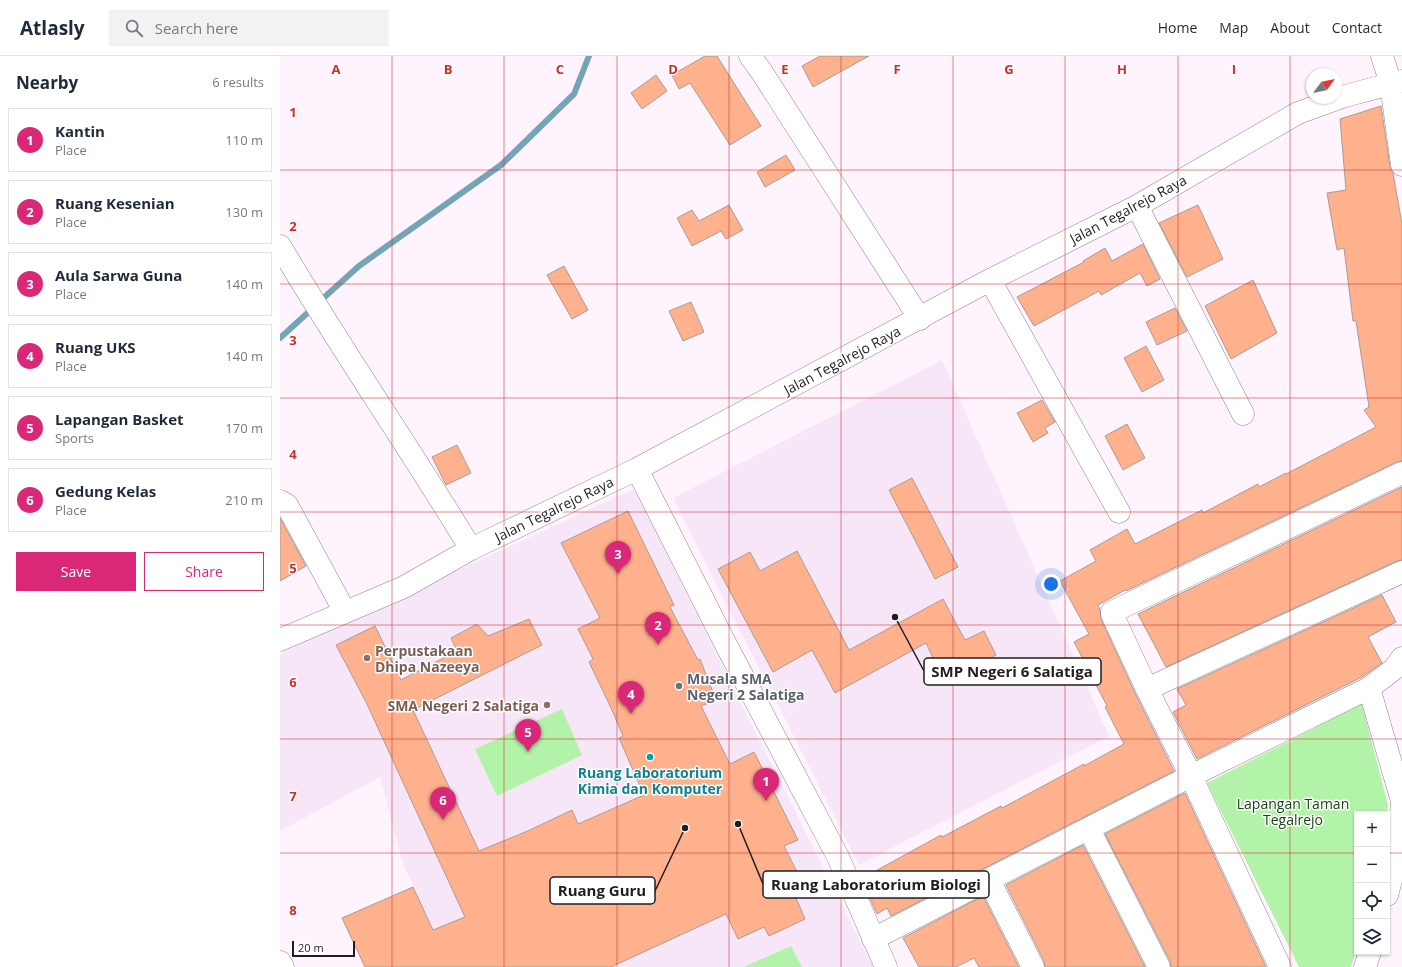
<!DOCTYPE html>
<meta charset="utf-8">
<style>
:root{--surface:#fff;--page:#f2f2f3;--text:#1f2937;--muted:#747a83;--line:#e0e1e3;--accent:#db2777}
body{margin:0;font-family:"Open Sans",sans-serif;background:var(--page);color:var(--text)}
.controls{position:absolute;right:12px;bottom:12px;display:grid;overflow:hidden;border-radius:0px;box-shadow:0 1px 3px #0004}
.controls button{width:36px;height:36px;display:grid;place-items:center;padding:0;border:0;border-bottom:1px solid var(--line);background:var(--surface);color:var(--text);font:20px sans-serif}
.compass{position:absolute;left:1026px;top:12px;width:36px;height:36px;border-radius:50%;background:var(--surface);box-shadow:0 1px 3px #0004;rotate:58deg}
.scale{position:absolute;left:12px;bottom:10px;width:63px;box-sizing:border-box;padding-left:4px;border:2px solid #201c20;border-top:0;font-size:11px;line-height:14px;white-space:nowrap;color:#201c20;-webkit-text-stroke:3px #fff;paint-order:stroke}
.you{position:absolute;left:771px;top:528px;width:14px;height:14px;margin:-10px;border:3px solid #fff;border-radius:50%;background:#1a73e8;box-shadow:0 0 0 6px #1a73e833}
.badge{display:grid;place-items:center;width:26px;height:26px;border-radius:50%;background:var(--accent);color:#fff;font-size:13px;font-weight:700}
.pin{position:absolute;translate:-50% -33px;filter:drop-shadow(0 1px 2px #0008)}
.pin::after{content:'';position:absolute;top:21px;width:14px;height:12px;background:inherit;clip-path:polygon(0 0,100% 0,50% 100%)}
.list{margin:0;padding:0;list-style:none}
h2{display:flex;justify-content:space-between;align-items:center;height:52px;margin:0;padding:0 16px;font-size:17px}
h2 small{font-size:13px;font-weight:400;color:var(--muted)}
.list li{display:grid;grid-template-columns:26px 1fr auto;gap:12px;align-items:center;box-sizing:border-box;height:64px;margin:0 8px 8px;padding:0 8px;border:1px solid var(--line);border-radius:0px}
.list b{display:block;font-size:15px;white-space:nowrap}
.list p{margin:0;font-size:13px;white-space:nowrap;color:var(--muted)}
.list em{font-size:13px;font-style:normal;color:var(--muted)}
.actions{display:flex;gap:8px;padding:12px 16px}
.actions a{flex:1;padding:9px 0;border:1px solid var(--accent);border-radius:0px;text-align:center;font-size:14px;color:var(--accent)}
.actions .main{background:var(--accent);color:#fff}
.icon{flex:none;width:22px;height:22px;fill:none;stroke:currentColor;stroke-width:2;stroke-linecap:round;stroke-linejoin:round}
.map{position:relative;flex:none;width:1122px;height:911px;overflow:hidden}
header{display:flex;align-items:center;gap:24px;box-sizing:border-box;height:56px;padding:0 20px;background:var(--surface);border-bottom:1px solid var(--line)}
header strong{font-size:19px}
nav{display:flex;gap:22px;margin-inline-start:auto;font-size:14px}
.search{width:280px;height:36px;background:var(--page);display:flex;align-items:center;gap:10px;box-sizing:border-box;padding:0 14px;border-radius:0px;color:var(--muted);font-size:15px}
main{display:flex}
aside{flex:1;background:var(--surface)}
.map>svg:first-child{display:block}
</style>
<header>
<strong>Atlasly</strong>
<div class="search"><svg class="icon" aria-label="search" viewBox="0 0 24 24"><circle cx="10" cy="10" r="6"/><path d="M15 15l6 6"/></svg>Search here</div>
<nav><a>Home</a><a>Map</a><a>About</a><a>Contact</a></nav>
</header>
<main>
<aside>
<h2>Nearby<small>6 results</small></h2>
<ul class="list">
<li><span class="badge">1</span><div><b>Kantin</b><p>Place</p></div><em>110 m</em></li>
<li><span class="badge">2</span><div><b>Ruang Kesenian</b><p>Place</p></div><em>130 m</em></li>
<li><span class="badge">3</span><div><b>Aula Sarwa Guna</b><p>Place</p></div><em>140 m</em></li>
<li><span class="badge">4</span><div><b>Ruang UKS</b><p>Place</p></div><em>140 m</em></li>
<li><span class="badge">5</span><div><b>Lapangan Basket</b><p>Sports</p></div><em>170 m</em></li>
<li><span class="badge">6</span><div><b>Gedung Kelas</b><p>Place</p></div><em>210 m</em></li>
</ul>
<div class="actions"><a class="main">Save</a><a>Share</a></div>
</aside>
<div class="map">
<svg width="1122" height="911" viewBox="0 0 1122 911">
<rect width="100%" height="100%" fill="#fff3fe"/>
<path fill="#f7e6f7" d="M 662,304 L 829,680 L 579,809 L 393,442 Z
M 354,433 L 593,911 L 171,911 L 123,808 L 100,721 L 0,775 L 0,598 L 42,577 Z"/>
<path fill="#b3f3a9" d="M 1082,648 L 1108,749 L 1107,758 L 1077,758 L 1077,892 L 1071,911 L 1019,911 L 927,727 Z
M 282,653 L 302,699 L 217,740 L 195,693 Z
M 511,890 L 522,911 L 464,911 Z"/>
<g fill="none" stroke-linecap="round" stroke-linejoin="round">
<path stroke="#74a4b5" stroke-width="6" d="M 39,246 L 79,210 L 221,109 L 294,38 L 309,0
M 0,282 L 33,252"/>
</g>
<path fill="#feb18c" stroke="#aa9c96" d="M 425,0 L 437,0 L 481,70 L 450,89 L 410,27 L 399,33 L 392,19 Z
M 540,0 L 589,0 L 533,31 L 522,10 Z
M 376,19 L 387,35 L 362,53 L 351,37 Z
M 1101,50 L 1110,111 L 1113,117 L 1122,168 L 1122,405 L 1117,406 L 846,535 L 845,534 L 818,549 L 820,554 L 821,563 L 856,639 L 894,715 L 611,860 L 607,852 L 597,858 L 581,823 L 661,779 L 662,781 L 721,750 L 722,752 L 778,722 L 804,708 L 804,710 L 844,688 L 825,651 L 827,650 L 794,586 L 809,578 L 780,525 L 816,505 L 810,494 L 847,473 L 855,488 L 922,454 L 923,457 L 978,428 L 979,431 L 1006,417 L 1006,418 L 1096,371 L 1084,354 L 1089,351 L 1076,265 L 1073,265 L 1064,192 L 1057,194 L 1047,137 L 1066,134 L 1060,63 Z
M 506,99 L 515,114 L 485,131 L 477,116 Z
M 449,149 L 463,174 L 446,183 L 441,175 L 412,190 L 397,162 L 412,154 L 419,165 Z
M 918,149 L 943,203 L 907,221 L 879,167 Z
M 863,188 L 880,223 L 867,230 L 860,217 L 821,239 L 819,235 L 754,270 L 737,241 L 804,206 L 803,205 L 825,192 L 832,205 Z
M 284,210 L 308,254 L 292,263 L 267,219 Z
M 973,224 L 997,277 L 951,303 L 925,250 Z
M 411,246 L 424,276 L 403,285 L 389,255 Z
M 895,252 L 907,275 L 877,289 L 866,266 Z
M 866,290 L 884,324 L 862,336 L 844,302 Z
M 762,344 L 775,366 L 765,372 L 768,377 L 753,386 L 737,357 Z
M 847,368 L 865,402 L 843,414 L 825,380 Z
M 177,389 L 191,417 L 166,429 L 152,401 Z
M 632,422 L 678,511 L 655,523 L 609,434 Z
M 1122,431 L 1122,504 L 1117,505 L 886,611 L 858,558 Z
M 348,455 L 394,549 L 390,551 L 418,604 L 420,603 L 436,644 L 421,650 L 450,708 L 474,696 L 518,784 L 504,790 L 521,824 L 511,830 L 525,863 L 489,880 L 484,871 L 458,883 L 446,858 L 331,911 L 85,911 L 62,862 L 133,831 L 153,874 L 185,861 L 86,646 L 56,589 L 95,570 L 121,624 L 177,595 L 171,582 L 197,568 L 208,580 L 249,563 L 262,589 L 133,654 L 199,795 L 250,774 L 292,754 L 298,768 L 364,739 L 339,682 L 343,680 L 332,654 L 309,606 L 313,603 L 298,573 L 320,562 L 281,487 Z
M 0,462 L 26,510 L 0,525 Z
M 517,495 L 569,594 L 663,543 L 685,584 L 704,575 L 716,599 L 663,624 L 646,587 L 555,637 L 532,594 L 493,616 L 438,513 L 470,496 L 480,515 Z
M 1102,539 L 1116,566 L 1088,581 L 1102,607 L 1082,621 L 917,703 L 893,656 L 906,649 L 897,633 Z
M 905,737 L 986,911 L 891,911 L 890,905 L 825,778 Z
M 803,789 L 865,911 L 765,911 L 764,905 L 726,829 Z
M 703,840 L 739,911 L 699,911 L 694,902 L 676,911 L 639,911 L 623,882 Z"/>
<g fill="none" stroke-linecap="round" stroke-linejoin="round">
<defs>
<path id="minor" d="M 470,0 L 481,15 L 640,263
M 1102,0 L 1111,28 L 1122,109
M 857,150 L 963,358
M 0,190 C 61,293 129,391 191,493
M 710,224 L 839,456
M 357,413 L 443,583 L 558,801 L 606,911
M 0,445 L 7,449 L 65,556
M 0,584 L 124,531 L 191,493 L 357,413 L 710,224 L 857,150 L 1018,57 L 1065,40 L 1122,25
M 867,633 L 1122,516
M 809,773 L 879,911
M 709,824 L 753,911
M 1107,839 L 1118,797 L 1122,745 L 1089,632 L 1114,613 L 1122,602
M 593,883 L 911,720 L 1089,632
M 0,906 L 3,911
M 1000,911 L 911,720 L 867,633 L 832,558 L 832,556 L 1122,417
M 1085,911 L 1090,896"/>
</defs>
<use href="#minor" stroke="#8f858e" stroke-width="23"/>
<use href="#minor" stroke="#fff" stroke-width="22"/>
</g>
<path fill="none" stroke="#d62828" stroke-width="1" stroke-opacity="0.55" d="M 112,0 L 112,911M 224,0 L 224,911M 337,0 L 337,911M 449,0 L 449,911M 561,0 L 561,911M 673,0 L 673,911M 785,0 L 785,911M 898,0 L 898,911M 1010,0 L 1010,911M 0,114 L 1122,114M 0,228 L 1122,228M 0,342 L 1122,342M 0,456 L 1122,456M 0,569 L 1122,569M 0,683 L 1122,683M 0,797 L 1077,797M 1107,797 L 1122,797"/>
<g fill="#8d6e63" stroke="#fff" stroke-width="1.5">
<circle cx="87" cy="602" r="4"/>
<circle cx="267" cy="649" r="4"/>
</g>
<circle fill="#6b7280" stroke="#fff" stroke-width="1.5" cx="399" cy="630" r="4"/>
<circle fill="#0f9aa8" stroke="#fff" stroke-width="1.5" cx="370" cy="701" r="4"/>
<g text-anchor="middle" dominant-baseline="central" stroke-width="3" stroke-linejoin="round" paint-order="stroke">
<g font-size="14" fill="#201c20" stroke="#fff">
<text transform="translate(848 153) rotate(-28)">Jalan Tegalrejo Raya</text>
<text transform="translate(562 304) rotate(-28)">Jalan Tegalrejo Raya</text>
<text transform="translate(274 453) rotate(-26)">Jalan Tegalrejo Raya</text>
</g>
<g font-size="14" font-weight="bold" fill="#785e54" stroke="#fff" text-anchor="start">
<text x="95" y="594">Perpustakaan<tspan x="95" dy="16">Dhipa Nazeeya</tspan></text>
<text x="259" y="649" text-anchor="end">SMA Negeri 2 Salatiga</text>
</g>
<g font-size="14" font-weight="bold" fill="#5b616d" stroke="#fff" text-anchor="start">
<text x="407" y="622">Musala SMA<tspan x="407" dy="16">Negeri 2 Salatiga</tspan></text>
</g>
<g font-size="14" font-weight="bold" fill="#0d838f" stroke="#fff">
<text x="370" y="716">Ruang Laboratorium<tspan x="370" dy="16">Kimia dan Komputer</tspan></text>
</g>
<g font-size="14" fill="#184611" stroke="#fff">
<text x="1013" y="747">Lapangan Taman<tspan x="1013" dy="16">Tegalrejo</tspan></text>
</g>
</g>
<g font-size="13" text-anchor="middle" font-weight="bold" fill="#d62828" stroke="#fff" stroke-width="3" stroke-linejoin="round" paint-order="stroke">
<text x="56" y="18">A</text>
<text x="168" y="18">B</text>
<text x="280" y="18">C</text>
<text x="393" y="18">D</text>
<text x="505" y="18">E</text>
<text x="617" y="18">F</text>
<text x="729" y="18">G</text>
<text x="842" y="18">H</text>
<text x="954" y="18">I</text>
<text x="13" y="61">1</text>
<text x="13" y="175">2</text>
<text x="13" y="289">3</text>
<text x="13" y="403">4</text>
<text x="13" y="517">5</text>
<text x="13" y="631">6</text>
<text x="13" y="745">7</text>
<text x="13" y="859">8</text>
</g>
<path fill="none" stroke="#201c20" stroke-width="1.5" d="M615 561L644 615M458 768L483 828M405 772L375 835"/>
<g fill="#201c20" stroke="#fff" stroke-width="1.5">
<circle cx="615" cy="561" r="4"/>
<circle cx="458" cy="768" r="4"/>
<circle cx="405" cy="772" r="4"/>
</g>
<g fill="#fff" stroke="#201c20" stroke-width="1.5">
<rect x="644" y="602" width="177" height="27" rx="4"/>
<rect x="483" y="815" width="226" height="27" rx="4"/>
<rect x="270" y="821" width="105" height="27" rx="4"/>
</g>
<g font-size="15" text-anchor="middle" font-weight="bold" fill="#201c20">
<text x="732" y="621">SMP Negeri 6 Salatiga</text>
<text x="596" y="834">Ruang Laboratorium Biologi</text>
<text x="322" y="840">Ruang Guru</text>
</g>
</svg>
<div class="controls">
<button>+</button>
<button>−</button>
<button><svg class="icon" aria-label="locate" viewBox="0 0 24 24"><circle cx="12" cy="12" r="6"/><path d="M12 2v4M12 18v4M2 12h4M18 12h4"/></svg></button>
<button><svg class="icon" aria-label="layers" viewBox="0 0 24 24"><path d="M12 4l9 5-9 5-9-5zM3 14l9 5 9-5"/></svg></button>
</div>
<svg class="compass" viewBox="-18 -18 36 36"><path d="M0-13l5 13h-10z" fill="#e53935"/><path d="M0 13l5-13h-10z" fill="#747a83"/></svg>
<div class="scale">20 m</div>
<div class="you"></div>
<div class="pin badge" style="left:486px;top:745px">1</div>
<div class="pin badge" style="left:378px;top:589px">2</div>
<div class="pin badge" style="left:338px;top:518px">3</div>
<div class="pin badge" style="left:351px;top:658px">4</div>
<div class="pin badge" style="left:248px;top:696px">5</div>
<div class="pin badge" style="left:163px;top:764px">6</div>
</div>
</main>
